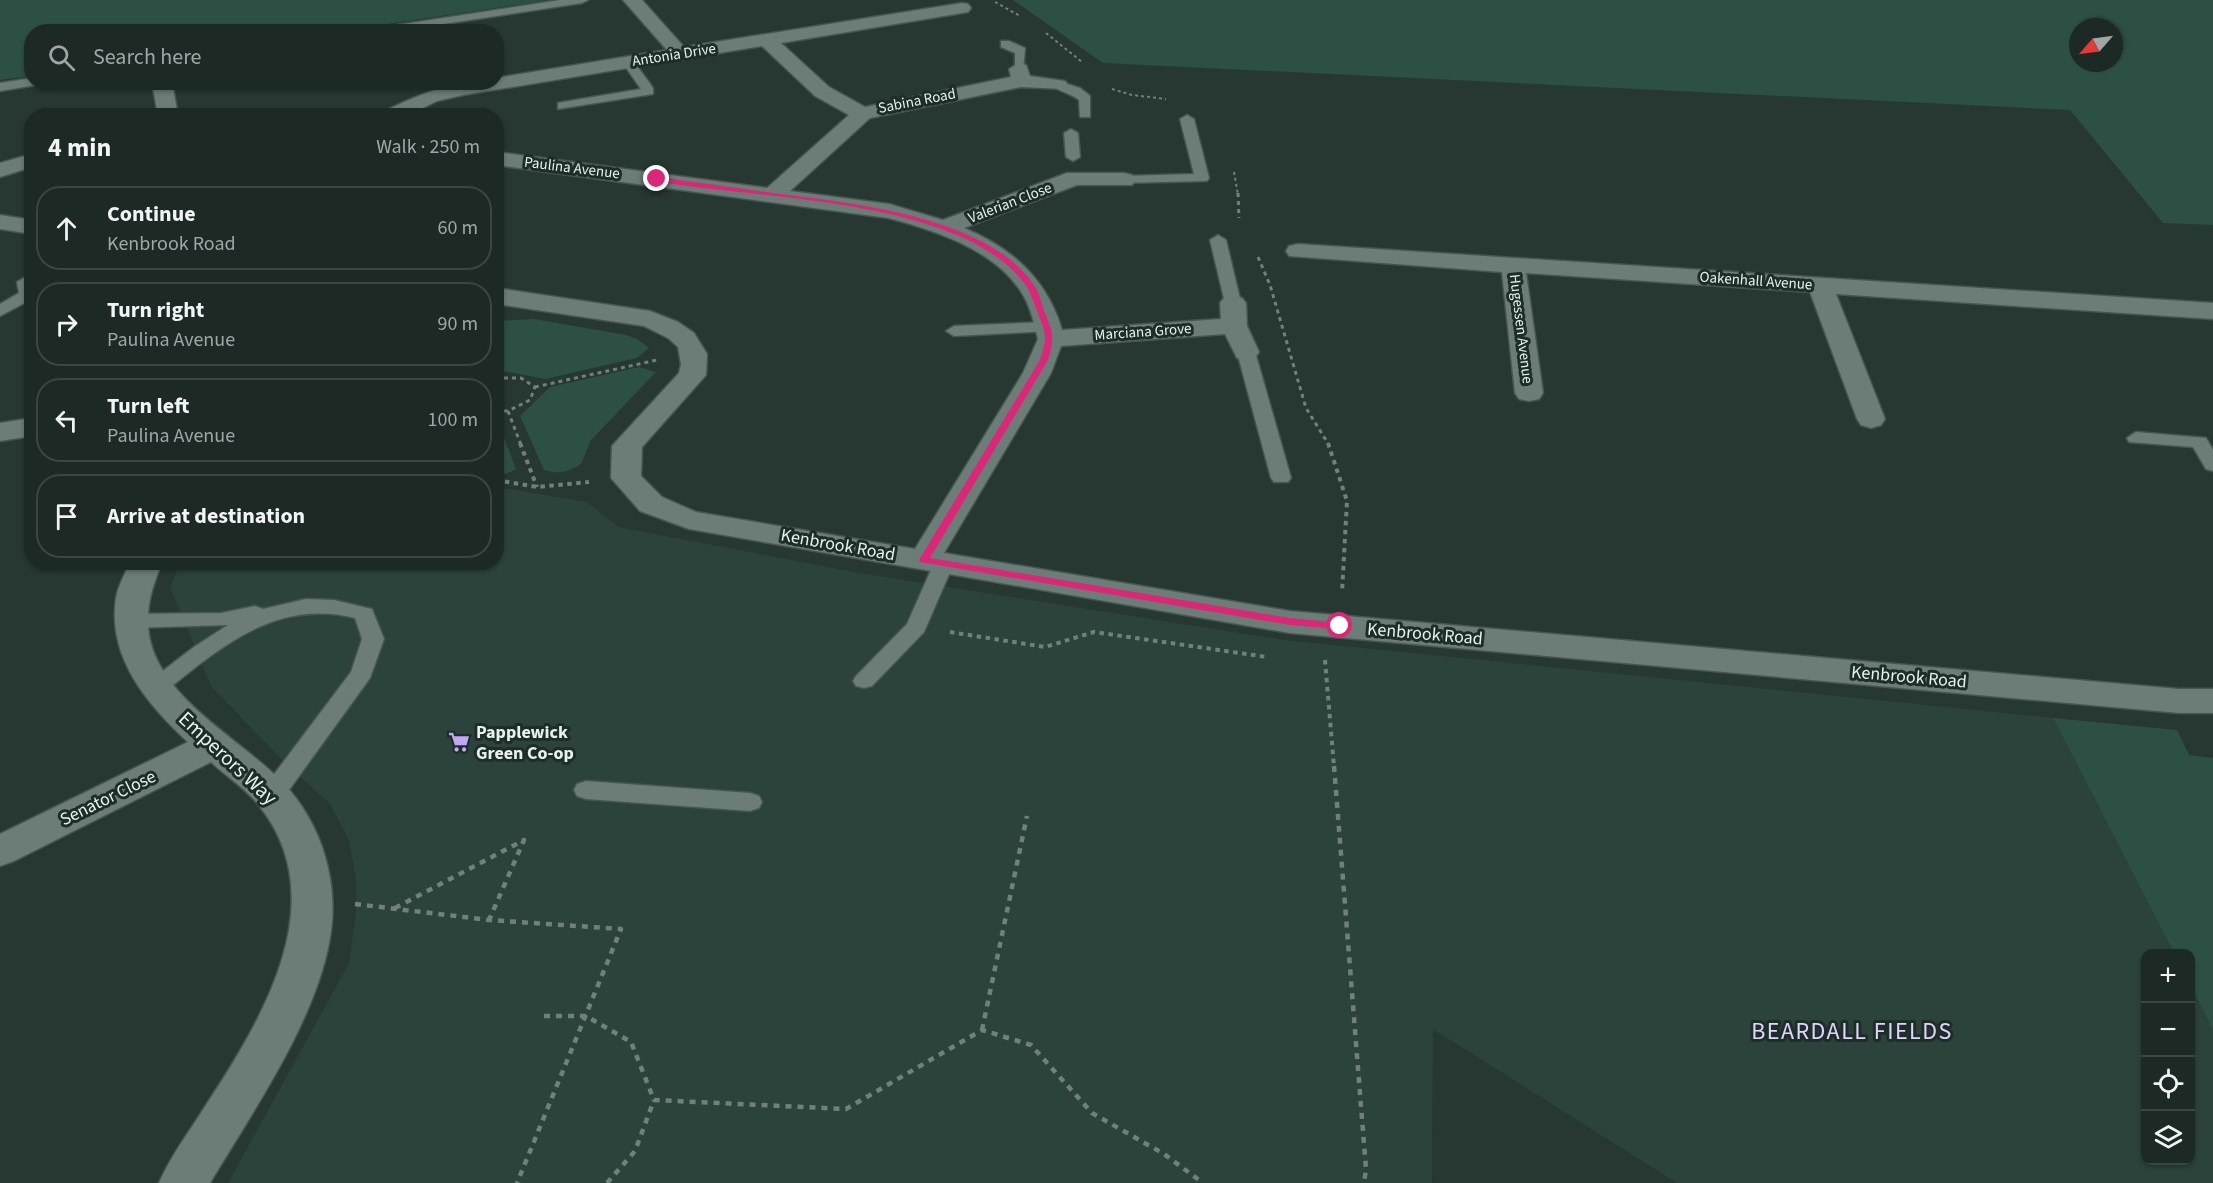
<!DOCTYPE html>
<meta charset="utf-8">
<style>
:root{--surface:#1d2925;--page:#25312d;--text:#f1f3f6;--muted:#a0a6a7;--line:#3b4542}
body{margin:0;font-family:"Source Sans 3",sans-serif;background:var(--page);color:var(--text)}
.controls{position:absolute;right:18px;bottom:18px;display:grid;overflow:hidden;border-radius:12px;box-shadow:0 2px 4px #0004}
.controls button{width:54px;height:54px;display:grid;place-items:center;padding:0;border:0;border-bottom:2px solid var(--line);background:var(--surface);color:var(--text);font:30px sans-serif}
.compass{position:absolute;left:2069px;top:18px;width:54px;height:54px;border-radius:50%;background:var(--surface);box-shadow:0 2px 4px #0004;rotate:242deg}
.stop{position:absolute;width:18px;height:18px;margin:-14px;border:4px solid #db2777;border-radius:50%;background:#fff}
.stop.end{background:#db2777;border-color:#fff;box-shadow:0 2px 6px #0008}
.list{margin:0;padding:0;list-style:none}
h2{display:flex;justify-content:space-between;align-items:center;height:78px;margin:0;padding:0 24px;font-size:26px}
h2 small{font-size:20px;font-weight:400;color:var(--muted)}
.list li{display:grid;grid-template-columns:39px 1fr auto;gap:18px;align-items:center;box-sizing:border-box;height:84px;margin:0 12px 12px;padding:0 12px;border:2px solid var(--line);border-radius:24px}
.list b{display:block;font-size:22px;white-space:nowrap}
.list p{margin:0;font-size:20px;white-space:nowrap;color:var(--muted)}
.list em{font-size:20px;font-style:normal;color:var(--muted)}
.icon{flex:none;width:33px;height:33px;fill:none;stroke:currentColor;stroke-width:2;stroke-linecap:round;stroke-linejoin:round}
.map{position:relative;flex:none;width:2213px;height:1183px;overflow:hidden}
.search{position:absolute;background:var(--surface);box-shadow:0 2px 4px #0004;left:24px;top:24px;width:480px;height:66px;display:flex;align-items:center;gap:15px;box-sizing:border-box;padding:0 21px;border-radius:24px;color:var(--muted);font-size:22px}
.panel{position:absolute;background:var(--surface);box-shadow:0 2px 4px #0004;left:24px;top:108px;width:480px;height:462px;border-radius:24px}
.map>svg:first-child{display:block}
</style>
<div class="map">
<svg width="2213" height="1183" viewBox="0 0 2213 1183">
<rect width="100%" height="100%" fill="#273731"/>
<path fill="#2b433b" d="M 497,487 L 587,502 L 618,527 L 865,574 L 1284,640 L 2053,718 L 2174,953 L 2146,954 L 2146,1160 L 2190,1160 L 2191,986 L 2213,1030 L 2213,1183 L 1677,1183 L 1433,1029 L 1432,1183 L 228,1183 L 349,963 L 356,912 L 356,880 L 349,840 L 330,804 L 284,762 L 211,686 L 170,587 L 180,563 L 496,562 Z"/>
<path fill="#2d5044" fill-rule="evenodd" d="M 0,0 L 548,0 L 334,32 L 32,32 L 31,76 L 0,80 Z
M 1013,0 L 2213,0 L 2213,225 L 2163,223 L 2070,110 L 1103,63 ZM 2078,27 L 2114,27 L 2114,63 L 2078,63 Z
M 534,319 L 626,335 L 637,339 L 649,348 L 637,358 L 545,379 L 499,370 L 497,363 L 497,321 Z
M 639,367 L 656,372 L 591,440 L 581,464 C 568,472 558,475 544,470 L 520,416 L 550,387 Z
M 497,419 L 516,469 L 506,474 L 497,473 Z
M 2053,718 L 2177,730 L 2189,755 L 2213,758 L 2213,1030 L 2191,986 L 2190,954 L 2174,953 Z"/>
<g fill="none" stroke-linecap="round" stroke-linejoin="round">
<defs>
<path id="service" d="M 560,0 L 588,0 L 582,3 L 397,31 L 391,28 L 397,25 Z
M 1001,41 L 1009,41 L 1025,48 L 1023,72 L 1015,72 L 1015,53 L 1001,47 Z
M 628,58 L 632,59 L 653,88 L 653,94 L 558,109 L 558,103 L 563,102 L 641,89 L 622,62 Z
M 32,78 L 32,82 L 38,82 L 36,85 L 0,91 L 0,83 Z
M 1058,81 L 1080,88 L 1090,96 L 1090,117 L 1080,117 L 1079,100 C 1071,93 1059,92 1052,85 Z
M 1187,115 L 1194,119 L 1209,178 L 1207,181 L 1119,183 L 1117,180 L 1124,176 L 1194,174 L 1180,119 Z
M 1071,129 L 1078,133 L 1080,157 L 1073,161 L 1066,157 L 1064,133 Z
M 1218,235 L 1226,240 L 1241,303 L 1239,306 L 1233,308 L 1225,303 L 1210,240 Z
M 32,273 L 32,299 L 0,316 L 0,304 L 19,293 L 17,282 Z
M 1047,322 L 1053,323 L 1055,327 L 1053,331 L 954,336 L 946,331 L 954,326 Z
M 1246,347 L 1255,352 L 1291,478 L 1288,482 L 1274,482 L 1271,478 L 1237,352 Z
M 2136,432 L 2206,438 L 2213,450 L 2213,471 L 2206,469 L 2193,447 L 2129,442 L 2127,438 Z
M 944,557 L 951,559 L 954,563 L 924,632 L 872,686 L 864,688 L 856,686 L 853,681 L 856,676 L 907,624 L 934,563 L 937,559 Z
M 306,599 L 334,600 L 372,609 L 384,639 L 370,678 L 281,801 L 272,804 L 263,801 L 260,795 L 263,789 L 351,672 L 362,639 L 355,618 C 276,598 221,647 163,693 L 155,695 L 147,693 L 144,688 L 147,683 L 194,647 L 228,625 L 130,628 L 122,626 L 119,621 L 122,616 L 130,614 L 221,613 L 255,606 L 263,609 Z
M 586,781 L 750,793 L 759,796 L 762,802 L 759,808 L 750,811 L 586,799 L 577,796 L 574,790 L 577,784 Z"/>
<path id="minor" d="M 623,0 L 642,0 L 684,47 L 962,3 L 968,4 L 971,8 L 968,12 L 962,13 L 781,43 L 829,87 L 865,107 L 1011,77 L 1009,69 L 1019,63 L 1026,65 L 1030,76 L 1065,81 L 1068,85 L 1065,89 L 1021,87 L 870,118 L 790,191 L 889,204 L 943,220 L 1067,173 L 1124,173 L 1132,175 L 1135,180 L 1132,185 L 1077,185 L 964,228 C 1012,248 1047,279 1062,330 L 1221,319 L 1220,303 L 1224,298 L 1233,295 L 1242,298 L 1246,303 L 1247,326 L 1259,352 L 1255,358 L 1246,360 L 1237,358 L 1225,334 L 1061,346 L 1051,373 L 944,553 L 1290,611 L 2179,689 L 2213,689 L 2213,713 L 2179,713 L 1290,633 L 689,529 L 640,511 L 611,478 L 612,446 L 679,373 L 681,364 L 678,347 L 668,338 L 644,326 L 496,304 L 496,288 L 650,311 L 678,322 L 694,333 L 707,354 L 706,375 L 642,447 L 641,476 L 662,497 L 696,512 L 915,549 L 1023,373 L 1038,339 C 1034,324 1031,308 1023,295 C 997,250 934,230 888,218 L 496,165 L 496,152 L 767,188 L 849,115 L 815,96 L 762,46 L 463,95 L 437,101 L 407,116 L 380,116 L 383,112 C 423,92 451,82 496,82 L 496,78 L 667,50 Z
M 152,82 L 172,82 L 178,116 L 158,116 Z
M 32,154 L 32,167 L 0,177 L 0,163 Z
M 0,215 L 32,220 L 32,234 L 0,229 Z
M 1298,244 L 2213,303 L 2213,319 L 1836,294 L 1885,419 L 1881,425 L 1871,428 L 1861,425 L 1857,419 L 1810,292 L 1526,273 L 1543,393 L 1539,399 L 1529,401 L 1519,399 L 1515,393 L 1502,272 L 1289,256 L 1286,251 L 1289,246 Z
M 32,418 L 32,436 L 0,441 L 0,423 Z
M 130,562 L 162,562 C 154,583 147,601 148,624 C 150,695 243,739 285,785 C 321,824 338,879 331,931 C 320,1015 253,1111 210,1183 L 159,1183 C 171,1155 190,1131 206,1105 C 261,1021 334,903 261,808 C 248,790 227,777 211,762 L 14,861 L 0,866 L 0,834 L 188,742 C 147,704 107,657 116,598 C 118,586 125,574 130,562 Z"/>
</defs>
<use href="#service" stroke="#475550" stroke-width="3"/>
<use href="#minor" stroke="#475550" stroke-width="3"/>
<path stroke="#72807b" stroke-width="2" stroke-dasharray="3 3" stroke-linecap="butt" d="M 995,2 L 1020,16
M 1046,33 L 1082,62
M 1112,89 L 1132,95 L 1166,99
M 1234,172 L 1238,195"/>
<path stroke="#72807b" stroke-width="3" stroke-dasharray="4 4" stroke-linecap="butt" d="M 1238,193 L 1239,218
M 1258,257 L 1270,285 L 1306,408 L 1329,445
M 496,378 L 521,378 L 535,387 L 530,400 L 508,411 L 496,411
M 535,387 L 657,360
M 508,411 L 521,445"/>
<path stroke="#72807b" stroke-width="4" stroke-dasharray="4.5 4.5" stroke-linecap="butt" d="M 520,443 L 537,487
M 1328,443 L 1347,501 L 1342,592
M 496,480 L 537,487 L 589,482
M 950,632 L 1045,647 L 1094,632 L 1267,657
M 1325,660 L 1334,767"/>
<path stroke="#72807b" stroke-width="4.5" stroke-dasharray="6 6" stroke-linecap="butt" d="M 1334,766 L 1366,1169 L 1364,1183
M 355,904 L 489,920 L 621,929 L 517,1183
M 395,908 L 524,840 L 489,920
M 544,1016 L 586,1016 L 631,1042 L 654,1100 L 846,1109 L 982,1030 L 1031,1045 L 1092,1113 L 1164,1154 L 1203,1183
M 982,1030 L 1027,816
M 607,1183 L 635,1151 L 654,1100"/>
<use href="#service" fill="#6b7d76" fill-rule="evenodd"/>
<use href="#minor" fill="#6b7d76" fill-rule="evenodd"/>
</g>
<path fill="#db2777" d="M 657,177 C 701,183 745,189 788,195 C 861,204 992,219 1035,287 C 1039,293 1041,301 1043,308 C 1052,332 1056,334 1048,360 L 930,558 L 1290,618 L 1340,623 L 1345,626 L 1340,629 L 1290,625 L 920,562 L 919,560 L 1040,360 C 1049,334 1045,332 1036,308 C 1033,301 1031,293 1027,287 C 964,196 755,200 655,181 Z"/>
<defs>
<symbol id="supermarket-bare" viewBox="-9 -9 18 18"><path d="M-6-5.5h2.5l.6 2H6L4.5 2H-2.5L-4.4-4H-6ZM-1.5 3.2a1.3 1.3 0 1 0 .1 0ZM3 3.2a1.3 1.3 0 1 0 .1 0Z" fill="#c3a7f2" stroke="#1d2d27" stroke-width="2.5" paint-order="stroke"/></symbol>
</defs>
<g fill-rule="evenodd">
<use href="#supermarket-bare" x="444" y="727" width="30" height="30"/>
</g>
<g text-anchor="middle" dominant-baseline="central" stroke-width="6" stroke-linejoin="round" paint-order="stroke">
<g font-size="15" fill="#e7f1ed" stroke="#1d2d27">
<text transform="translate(674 55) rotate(-9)">Antonia Drive</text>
<text transform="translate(917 101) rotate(-11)">Sabina Road</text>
<text transform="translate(572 168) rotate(7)">Paulina Avenue</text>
<text transform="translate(1010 203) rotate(-21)">Valerian Close</text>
<text transform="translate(1756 281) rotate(4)">Oakenhall Avenue</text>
<text transform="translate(1521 329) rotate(83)">Hugessen Avenue</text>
<text transform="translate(1143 332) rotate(-4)">Marciana Grove</text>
</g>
<g font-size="18" fill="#e7f1ed" stroke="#1d2d27">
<text transform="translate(838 545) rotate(10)">Kenbrook Road</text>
<text transform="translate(1425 634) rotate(5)">Kenbrook Road</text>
<text transform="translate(1909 677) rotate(5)">Kenbrook Road</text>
<text transform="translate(108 798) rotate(-26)">Senator Close</text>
</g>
<g font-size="18" font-weight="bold" fill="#e7f1ed" stroke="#1d2d27" text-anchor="start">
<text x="476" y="732">Papplewick<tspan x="476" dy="21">Green Co-op</tspan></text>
</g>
<g font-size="21" fill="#e7f1ed" stroke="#1d2d27">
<text transform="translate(228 758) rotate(43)">Emperors Way</text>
</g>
<g font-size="24" letter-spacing="1.5" fill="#e2d3fe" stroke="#1d2d27">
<text x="1852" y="1031">BEARDALL FIELDS</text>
</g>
</g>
</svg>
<div class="controls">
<button>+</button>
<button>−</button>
<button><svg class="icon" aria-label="locate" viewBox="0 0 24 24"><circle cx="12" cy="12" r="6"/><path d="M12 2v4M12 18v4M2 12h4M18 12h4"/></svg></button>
<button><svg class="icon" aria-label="layers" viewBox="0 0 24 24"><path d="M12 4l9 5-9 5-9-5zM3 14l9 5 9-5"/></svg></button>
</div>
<svg class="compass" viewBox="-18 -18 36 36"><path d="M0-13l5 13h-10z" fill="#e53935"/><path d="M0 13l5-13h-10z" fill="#a0a6a7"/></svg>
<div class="stop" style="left:1340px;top:626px"></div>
<div class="stop end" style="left:657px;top:179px"></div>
<div class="search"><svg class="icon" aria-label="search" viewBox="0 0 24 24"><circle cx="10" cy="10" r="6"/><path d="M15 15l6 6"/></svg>Search here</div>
<section class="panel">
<h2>4 min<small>Walk · 250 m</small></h2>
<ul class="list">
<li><svg class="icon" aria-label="ahead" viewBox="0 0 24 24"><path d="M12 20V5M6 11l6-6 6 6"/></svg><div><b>Continue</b><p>Kenbrook Road</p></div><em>60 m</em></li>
<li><svg class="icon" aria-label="right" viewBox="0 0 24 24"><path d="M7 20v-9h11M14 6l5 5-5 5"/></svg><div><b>Turn right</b><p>Paulina Avenue</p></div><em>90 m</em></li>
<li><svg class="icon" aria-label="left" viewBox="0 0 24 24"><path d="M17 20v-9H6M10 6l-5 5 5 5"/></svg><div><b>Turn left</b><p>Paulina Avenue</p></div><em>100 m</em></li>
<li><svg class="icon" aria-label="arrive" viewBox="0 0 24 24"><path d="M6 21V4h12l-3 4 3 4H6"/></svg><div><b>Arrive at destination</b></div></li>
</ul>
</section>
</div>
